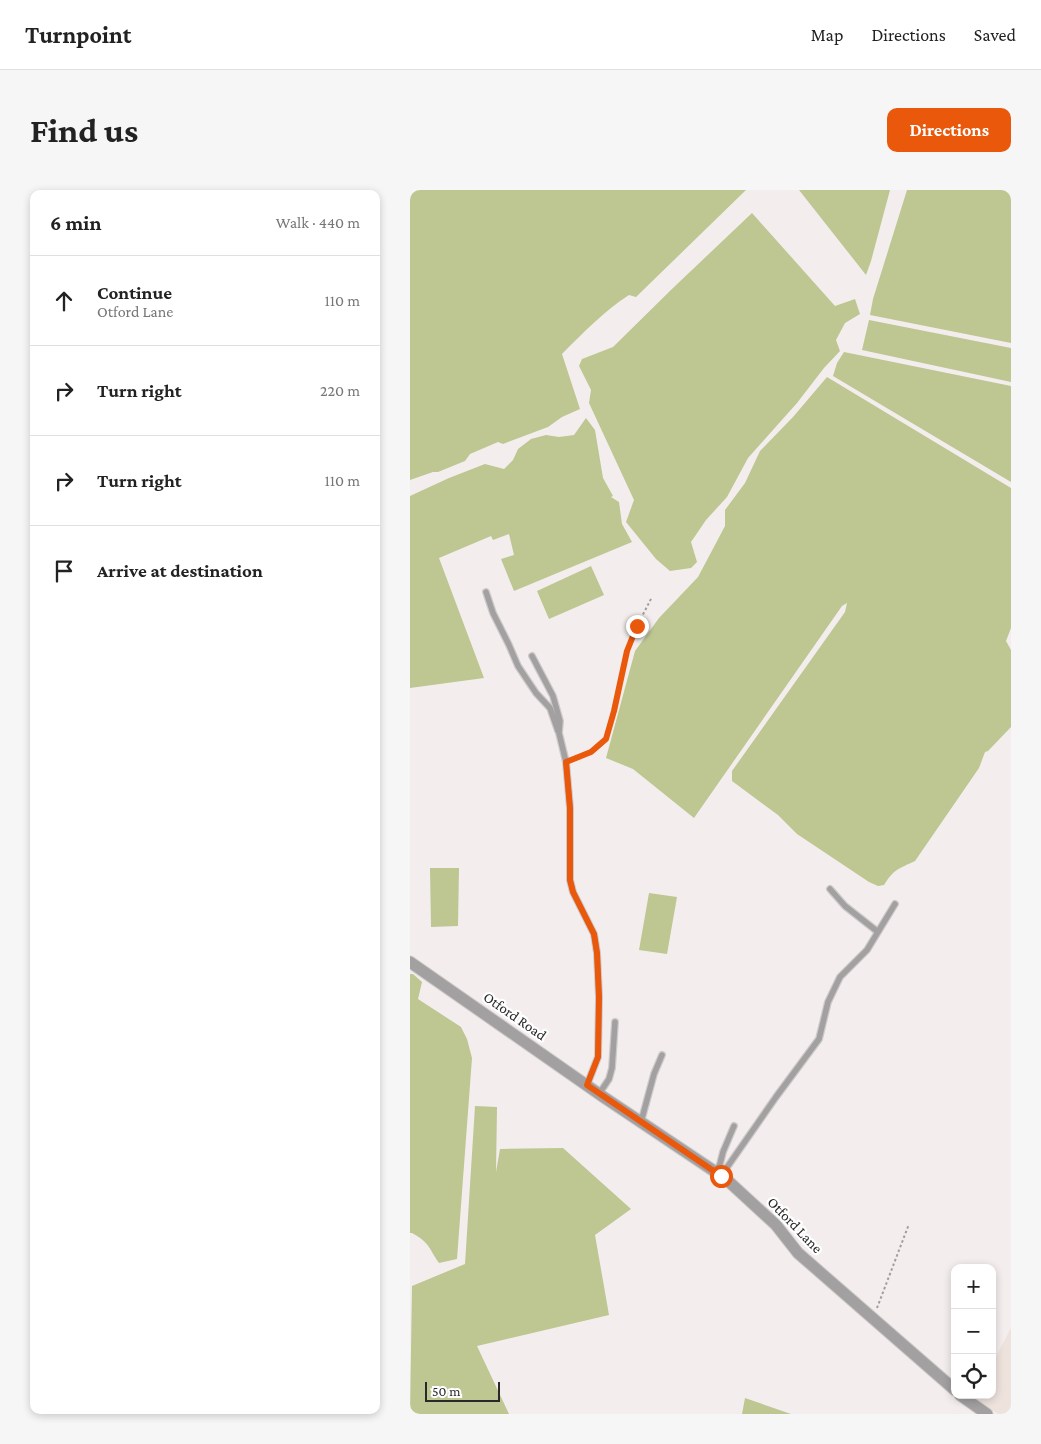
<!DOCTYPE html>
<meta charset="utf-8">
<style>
:root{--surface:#fff;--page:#f6f6f6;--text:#222;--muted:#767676;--line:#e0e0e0;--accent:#ea580c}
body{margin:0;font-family:"Crimson Pro",serif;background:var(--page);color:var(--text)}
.controls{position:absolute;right:15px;bottom:15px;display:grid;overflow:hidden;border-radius:10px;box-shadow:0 2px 8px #0003}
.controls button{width:45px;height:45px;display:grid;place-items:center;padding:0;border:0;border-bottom:1px solid var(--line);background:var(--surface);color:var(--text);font:25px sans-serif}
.scale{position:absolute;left:15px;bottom:12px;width:75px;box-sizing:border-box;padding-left:5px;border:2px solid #2a2828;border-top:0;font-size:14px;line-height:18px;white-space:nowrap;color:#2a2828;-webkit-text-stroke:4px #fff;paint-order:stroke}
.stop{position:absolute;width:15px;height:15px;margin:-11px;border:4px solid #ea580c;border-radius:50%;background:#fff}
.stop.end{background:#ea580c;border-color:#fff;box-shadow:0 1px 5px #0008}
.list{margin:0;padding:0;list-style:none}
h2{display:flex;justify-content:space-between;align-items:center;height:65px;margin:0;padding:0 20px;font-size:21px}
h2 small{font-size:16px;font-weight:400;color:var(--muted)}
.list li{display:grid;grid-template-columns:32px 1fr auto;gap:15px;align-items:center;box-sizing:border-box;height:90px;padding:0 20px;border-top:1px solid var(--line)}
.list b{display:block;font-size:19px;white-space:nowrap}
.list p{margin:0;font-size:16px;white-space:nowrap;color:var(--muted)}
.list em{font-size:16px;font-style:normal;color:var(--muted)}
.icon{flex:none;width:28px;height:28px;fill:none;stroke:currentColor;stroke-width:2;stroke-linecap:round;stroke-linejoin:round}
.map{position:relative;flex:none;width:601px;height:1224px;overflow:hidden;border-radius:10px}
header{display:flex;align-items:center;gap:30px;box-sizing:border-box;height:70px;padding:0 25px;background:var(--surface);border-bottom:1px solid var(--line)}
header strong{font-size:24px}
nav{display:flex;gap:28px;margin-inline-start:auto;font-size:18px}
.intro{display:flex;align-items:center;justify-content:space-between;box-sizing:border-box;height:120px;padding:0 30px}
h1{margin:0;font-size:35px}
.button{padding:12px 22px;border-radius:10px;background:var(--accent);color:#fff;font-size:18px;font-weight:700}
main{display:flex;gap:30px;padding:0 30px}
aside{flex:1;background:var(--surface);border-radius:10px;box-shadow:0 2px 8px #0003}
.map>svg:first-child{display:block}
</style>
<header>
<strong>Turnpoint</strong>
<nav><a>Map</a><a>Directions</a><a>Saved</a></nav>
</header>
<div class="intro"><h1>Find us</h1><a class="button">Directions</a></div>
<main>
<aside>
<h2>6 min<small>Walk · 440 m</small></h2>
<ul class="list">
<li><svg class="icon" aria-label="ahead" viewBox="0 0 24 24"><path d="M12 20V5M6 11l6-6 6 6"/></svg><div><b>Continue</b><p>Otford Lane</p></div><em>110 m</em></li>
<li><svg class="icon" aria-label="right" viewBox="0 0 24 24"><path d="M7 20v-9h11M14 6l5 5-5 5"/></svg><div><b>Turn right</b></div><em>220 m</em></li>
<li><svg class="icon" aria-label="right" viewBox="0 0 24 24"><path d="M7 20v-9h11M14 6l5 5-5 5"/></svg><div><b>Turn right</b></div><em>110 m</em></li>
<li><svg class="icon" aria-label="arrive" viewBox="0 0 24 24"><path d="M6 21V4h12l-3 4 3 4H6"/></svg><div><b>Arrive at destination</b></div></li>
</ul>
</aside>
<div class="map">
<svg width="601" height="1224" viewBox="0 0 601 1224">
<rect width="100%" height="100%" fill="#f3eeed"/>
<path fill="#eee2dd" d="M 601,1138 L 601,1224 L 588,1224 L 564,1208 L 566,1205 L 582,1205 L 582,1174 Z"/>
<path fill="#bec691" d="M 0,0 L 336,0 L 226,107 L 219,105 C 194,121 173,143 152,164 L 170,219 L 152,227 L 138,237 L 93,254 L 88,252 L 60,264 L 55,271 L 28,282 L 23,282 L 0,290 Z
M 389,0 L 480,0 L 461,71 L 456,85 Z
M 497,0 L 601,0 L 601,153 L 460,125 L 463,109 Z
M 342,23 L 425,116 L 445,109 L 450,124 L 435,133 L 426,150 L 430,161 L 414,178 L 387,213 L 338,268 L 317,307 L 296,330 L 281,352 L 287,372 L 281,378 L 260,381 L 246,369 L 216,332 L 224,310 L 179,213 L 181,200 L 169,176 L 172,169 L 203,157 L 263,98 Z
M 459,130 L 601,158 L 601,192 L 452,160 Z
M 434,162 L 601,196 L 601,292 L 423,186 L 427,173 Z
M 417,187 L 601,298 L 601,438 L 596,451 L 601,460 L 601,537 L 578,561 L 575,562 L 569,578 L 505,671 C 488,679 484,679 474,695 L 468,696 L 459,692 L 387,644 L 368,625 L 322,591 L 322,581 L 435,422 L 437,413 L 432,416 L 284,628 L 223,579 L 196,568 L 225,461 L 249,428 L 288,387 L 315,336 L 315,320 L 335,293 L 350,261 L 383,227 Z
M 176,228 L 185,240 L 193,288 L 203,306 L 201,307 L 209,312 L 212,334 L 222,352 L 104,401 L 91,369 L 104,365 L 99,344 L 83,350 L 81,346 L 29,368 L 74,488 L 0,498 L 0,306 L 39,288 L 75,274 L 94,279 L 103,270 L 108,259 L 121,249 L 136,245 L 149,247 L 164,245 Z
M 181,376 L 194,405 L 139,429 L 127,401 Z
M 20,678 L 49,678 L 48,736 L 21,737 Z
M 239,703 L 267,707 L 257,764 L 229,760 Z
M 0,784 L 3,784 L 12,792 L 8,809 L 51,837 L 57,849 L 62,868 L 47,1069 L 29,1073 C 18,1057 20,1053 2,1043 L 0,1043 Z
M 65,916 L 87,917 L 86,982 L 90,959 L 153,958 L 221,1019 L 185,1045 L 199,1125 L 67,1156 L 99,1224 L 0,1224 L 2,1096 L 55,1074 Z
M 335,1208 L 381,1224 L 332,1224 Z"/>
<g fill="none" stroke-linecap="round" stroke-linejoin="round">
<defs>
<path id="service" d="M 76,402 L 83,423 L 99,455 L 108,476 L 126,503 L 140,518 L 148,541
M 122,466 L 143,506 L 150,531 L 149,543 L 156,572 L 160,618 L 160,690 L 163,702 L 184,744 L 187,763 L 189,807 L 188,867 L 177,895
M 420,699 L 435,716 L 468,742
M 189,904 L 199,889 L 202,878 L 205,832
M 231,932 L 244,884 L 252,865
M 306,982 L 310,974 L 313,962 L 324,936
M 311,986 L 366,907 L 409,849 L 418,812 L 430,787 L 457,760 L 485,714"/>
<path id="minor" d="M 0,772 L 192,906 L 316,989 L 366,1035 L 388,1063 L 545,1200
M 550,1205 L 577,1224"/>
</defs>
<use href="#service" stroke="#cfcaca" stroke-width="8"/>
<use href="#minor" stroke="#cfcaca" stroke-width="13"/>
<path stroke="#a19d9d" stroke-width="2" stroke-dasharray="2.5 2.5" stroke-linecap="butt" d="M 163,570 L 181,562 L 196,549 L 204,521 L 217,461 L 227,436 L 242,407
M 467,1118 L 499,1034"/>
<use href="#service" stroke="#a2a0a0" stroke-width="5.5"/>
<use href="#minor" stroke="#a2a0a0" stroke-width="11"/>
</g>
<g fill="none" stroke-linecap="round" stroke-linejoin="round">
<path stroke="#ea580c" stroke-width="6" d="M 227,436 L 217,461 L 204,521 L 196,549 L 181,562 L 156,572 L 160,618 L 160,690 L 163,702 L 184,744 L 187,763 L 189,807 L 188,867 L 177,895 L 311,986"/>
</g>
<g text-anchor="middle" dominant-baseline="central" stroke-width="4.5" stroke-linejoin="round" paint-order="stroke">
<g font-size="15" fill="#2a2828" stroke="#fff">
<text transform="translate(105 826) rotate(35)">Otford Road</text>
<text transform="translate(385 1035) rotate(46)">Otford Lane</text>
</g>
</g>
</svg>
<div class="controls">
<button>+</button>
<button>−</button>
<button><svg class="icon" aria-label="locate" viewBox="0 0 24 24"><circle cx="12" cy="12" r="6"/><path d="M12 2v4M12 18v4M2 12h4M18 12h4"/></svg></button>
</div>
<div class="scale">50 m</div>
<div class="stop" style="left:311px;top:986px"></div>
<div class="stop end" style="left:227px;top:436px"></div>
</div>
</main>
